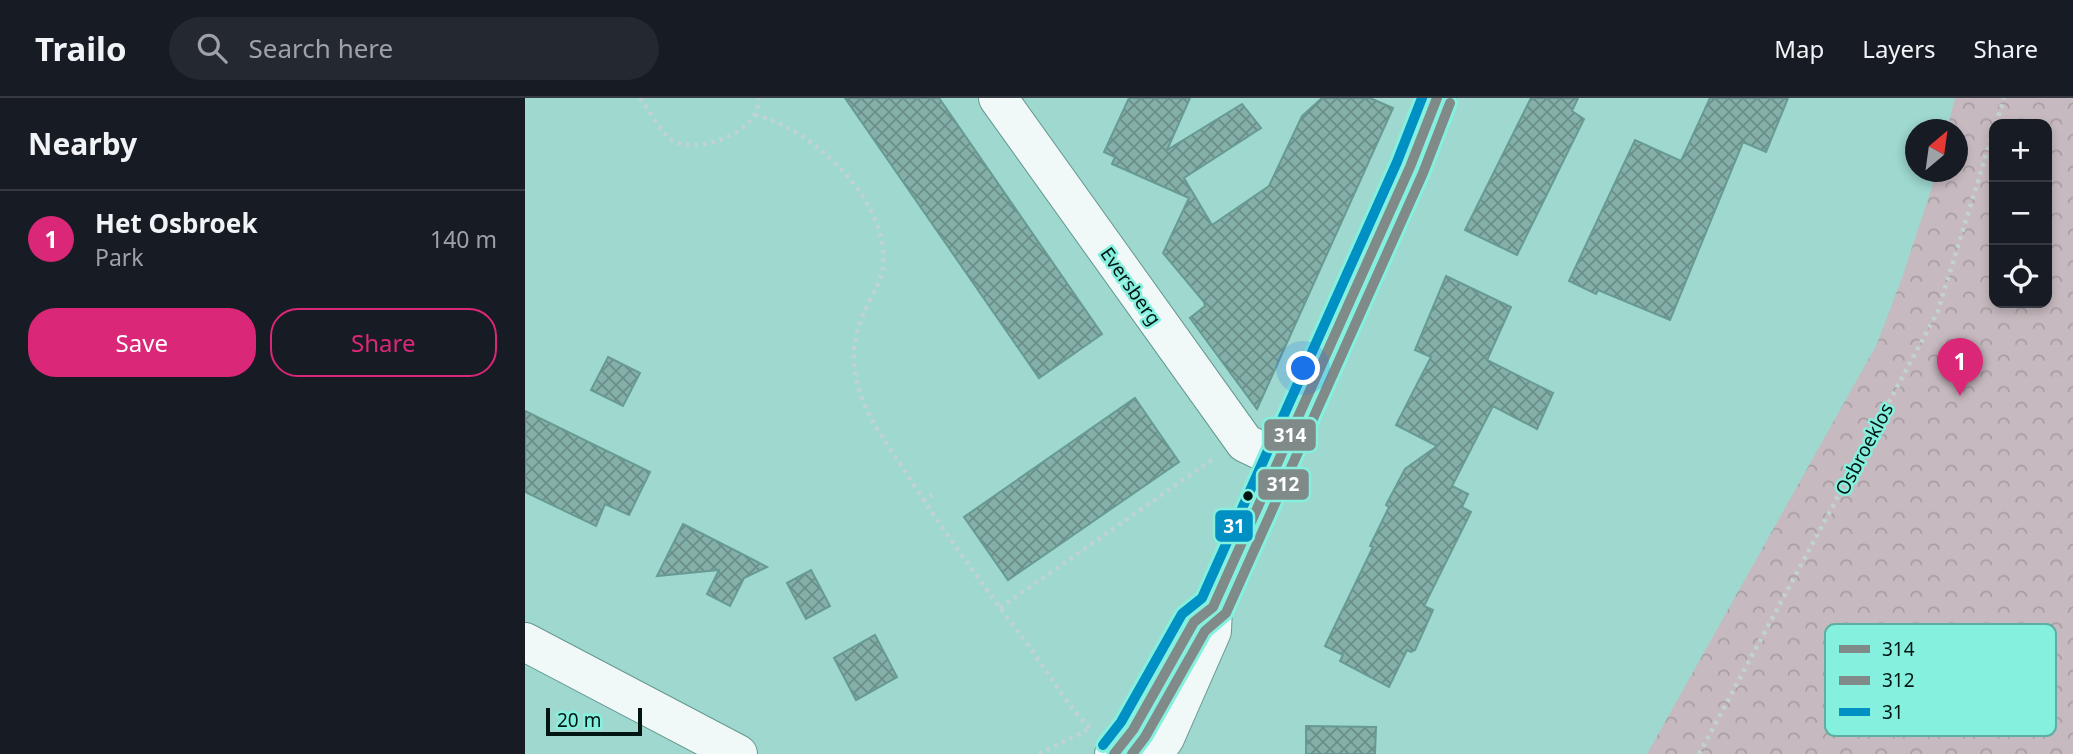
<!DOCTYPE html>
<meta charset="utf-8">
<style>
:root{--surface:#171b24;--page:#242831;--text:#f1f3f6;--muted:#9ea1a6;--line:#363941;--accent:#db2777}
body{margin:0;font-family:"Noto Sans",sans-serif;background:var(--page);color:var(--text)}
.controls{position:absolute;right:21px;top:21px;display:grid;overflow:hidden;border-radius:14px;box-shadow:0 4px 10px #0003}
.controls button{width:63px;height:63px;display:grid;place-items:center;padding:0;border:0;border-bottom:2px solid var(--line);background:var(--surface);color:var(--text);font:35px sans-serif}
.compass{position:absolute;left:1380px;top:21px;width:63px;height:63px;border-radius:50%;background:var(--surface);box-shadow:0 4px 10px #0003;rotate:29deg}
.scale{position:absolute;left:21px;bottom:18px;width:96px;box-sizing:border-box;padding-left:7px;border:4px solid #011613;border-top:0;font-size:19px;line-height:24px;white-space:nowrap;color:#011613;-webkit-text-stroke:5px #86f0df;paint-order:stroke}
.you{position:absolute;left:779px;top:271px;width:24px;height:24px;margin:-18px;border:5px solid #fff;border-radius:50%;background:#1a73e8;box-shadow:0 0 0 10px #1a73e833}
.badge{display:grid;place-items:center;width:46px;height:46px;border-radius:50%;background:var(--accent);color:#fff;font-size:23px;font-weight:700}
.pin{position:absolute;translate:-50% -58px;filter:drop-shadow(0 2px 4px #0008)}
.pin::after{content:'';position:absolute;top:37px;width:24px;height:21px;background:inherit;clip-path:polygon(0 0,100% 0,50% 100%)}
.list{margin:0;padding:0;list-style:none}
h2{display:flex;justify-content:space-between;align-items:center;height:91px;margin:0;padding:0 28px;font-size:30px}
h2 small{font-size:23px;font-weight:400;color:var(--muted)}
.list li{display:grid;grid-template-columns:46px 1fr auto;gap:21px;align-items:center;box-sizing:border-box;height:98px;padding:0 28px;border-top:2px solid var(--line)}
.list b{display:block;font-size:26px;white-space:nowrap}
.list p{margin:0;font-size:23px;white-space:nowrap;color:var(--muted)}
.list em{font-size:23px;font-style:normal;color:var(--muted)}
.actions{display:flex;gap:14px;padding:21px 28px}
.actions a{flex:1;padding:16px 0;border:2px solid var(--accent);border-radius:28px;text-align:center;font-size:24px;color:var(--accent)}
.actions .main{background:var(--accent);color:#fff}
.icon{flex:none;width:38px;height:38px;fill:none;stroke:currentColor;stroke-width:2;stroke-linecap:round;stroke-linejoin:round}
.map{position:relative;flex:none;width:1548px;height:656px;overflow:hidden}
header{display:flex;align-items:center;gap:42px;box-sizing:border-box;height:98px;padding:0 35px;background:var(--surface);border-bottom:2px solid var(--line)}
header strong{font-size:33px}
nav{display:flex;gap:38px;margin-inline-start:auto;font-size:24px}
.search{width:490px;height:63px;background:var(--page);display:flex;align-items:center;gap:18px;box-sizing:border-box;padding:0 24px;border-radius:38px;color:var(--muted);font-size:26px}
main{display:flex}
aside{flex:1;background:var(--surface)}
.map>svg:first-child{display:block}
</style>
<header>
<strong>Trailo</strong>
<div class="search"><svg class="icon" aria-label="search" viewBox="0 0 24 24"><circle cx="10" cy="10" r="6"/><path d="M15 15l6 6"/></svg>Search here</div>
<nav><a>Map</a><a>Layers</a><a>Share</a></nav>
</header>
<main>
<aside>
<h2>Nearby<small></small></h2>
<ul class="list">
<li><span class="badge">1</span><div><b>Het Osbroek</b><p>Park</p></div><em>140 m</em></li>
</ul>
<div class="actions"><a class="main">Save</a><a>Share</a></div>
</aside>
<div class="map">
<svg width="1548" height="656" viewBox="0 0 1548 656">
<defs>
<pattern id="park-crowns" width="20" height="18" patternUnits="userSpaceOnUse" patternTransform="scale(1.75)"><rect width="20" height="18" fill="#c6b9bf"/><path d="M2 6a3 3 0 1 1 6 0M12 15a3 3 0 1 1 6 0" fill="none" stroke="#a89ea3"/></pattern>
<pattern id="building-cross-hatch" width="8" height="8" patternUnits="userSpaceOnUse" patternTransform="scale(1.75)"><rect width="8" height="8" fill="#84b0a9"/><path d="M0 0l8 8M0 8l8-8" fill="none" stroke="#6a8e88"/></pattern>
</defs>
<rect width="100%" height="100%" fill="#9ed8cf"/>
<path fill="url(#park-crowns)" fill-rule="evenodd" d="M 1430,0 L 1548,0 L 1548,656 L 1122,656 L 1352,246 L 1378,177 L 1412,74 L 1433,74 L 1433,32 L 1422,31 ZM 1469,26 L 1522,26 L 1522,205 L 1469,205 Z"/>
<path fill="url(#building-cross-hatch)" stroke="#679a92" stroke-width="2" d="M 320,0 L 414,0 L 577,236 L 514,280 Z
M 604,0 L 665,0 L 642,52 L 717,6 L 736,30 L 659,80 L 687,127 L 744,88 L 777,18 L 797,0 L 845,0 L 868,10 L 732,311 L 665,220 L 680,208 L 679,204 L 638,155 L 664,100 L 587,66 L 590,59 L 579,54 Z
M 1006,0 L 1053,0 L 1047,13 L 1059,21 L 992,157 L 940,132 Z
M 1185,0 L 1263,0 L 1241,54 L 1218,44 L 1145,222 L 1073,192 L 1071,196 L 1044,183 L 1110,42 L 1156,63 Z
M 921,178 L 986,209 L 962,262 L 1028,295 L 1012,331 L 968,308 L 927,388 L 943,396 L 937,409 L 946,414 L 899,508 L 908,512 L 890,552 L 886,554 L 882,552 L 864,589 L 815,563 L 818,557 L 800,548 L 848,449 L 845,448 L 864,409 L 861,407 L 880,371 L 912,348 L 871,327 L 906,259 L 890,252 Z
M 83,259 L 115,275 L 98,308 L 66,292 Z
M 610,300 L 654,364 L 483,482 L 439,419 Z
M 0,313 L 125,374 L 104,417 L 80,406 L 71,428 L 0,394 Z
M 158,426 L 219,457 L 242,469 L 219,480 L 205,508 L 182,496 L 194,472 L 132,478 Z
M 286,472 L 305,508 L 281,521 L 262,485 Z
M 350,537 L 372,579 L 331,602 L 309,560 Z
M 781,628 L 851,629 L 850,656 L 781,656 Z"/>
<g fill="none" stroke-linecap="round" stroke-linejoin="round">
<defs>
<path id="minor" d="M 473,0 L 720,345 L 753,361"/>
<path id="tertiary" d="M 0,544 L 213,656"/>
<path id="secondary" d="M 589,656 L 608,632 L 656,547
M 629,656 L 640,640 L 687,533 L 688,509 L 715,446 L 885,69 L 912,0"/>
</defs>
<use href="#minor" stroke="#659891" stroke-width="40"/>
<use href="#tertiary" stroke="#659891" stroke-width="40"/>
<use href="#secondary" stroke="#659891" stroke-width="40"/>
<path stroke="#c1d3d0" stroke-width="4.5" stroke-dasharray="3.5 5" stroke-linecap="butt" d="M 115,0 C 124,12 133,30 144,40 C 166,58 218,39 230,16 C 233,11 233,5 234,0
M 230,17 C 289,31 365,104 358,169 C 356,184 348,195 342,208 C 326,240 325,267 337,300 C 345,323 361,344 374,364 C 415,429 460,490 506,551 C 524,576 545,612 567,632
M 1471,26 L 1479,0
M 398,403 L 407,397
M 475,510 L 688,361
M 514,656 L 562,632
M 1174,656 L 1413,213 L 1469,31"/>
<use href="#minor" stroke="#f0f9f8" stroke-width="38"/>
<use href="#tertiary" stroke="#f0f9f8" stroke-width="38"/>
<use href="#secondary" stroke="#f0f9f8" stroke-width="38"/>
<defs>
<path id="bus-1" d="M 589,656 L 608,632 L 669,524 L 688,509 L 885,69 L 912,0"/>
<path id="bus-2" d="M 607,656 L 620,639 L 680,533 L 701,515 L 898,75 L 925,5"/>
<path id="bus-3" d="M 578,647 L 596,624 L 657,516 L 677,500 L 872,64 L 897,0"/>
</defs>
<use href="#bus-1" stroke="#86f0df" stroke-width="16"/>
<use href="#bus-2" stroke="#86f0df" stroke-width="16"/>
<use href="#bus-3" stroke="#86f0df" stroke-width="16"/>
<use href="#bus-1" stroke="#808a89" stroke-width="10"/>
<use href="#bus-2" stroke="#808a89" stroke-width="10"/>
<use href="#bus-3" stroke="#0090c3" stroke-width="10"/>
</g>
<circle fill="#011613" stroke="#86f0df" stroke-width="2.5" cx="723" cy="398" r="6"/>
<g text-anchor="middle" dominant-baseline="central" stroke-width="5" stroke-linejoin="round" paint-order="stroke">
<g font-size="19" fill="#011613" stroke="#86f0df">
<text transform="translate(606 188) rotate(55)">Eversberg</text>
<text transform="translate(1339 351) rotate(-62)">Osbroeklos</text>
</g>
</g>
<rect x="1300" y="526" width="231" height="112" rx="10" fill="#86f0df" stroke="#5eafa2" stroke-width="2"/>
<rect x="1314" y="547" width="31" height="8" fill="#808a89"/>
<rect x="1314" y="578" width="31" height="9" fill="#808a89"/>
<rect x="1314" y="610" width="31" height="8" fill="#0090c3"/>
<g font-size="19" fill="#011613">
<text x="1357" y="558">314</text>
<text x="1357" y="589">312</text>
<text x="1357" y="621">31</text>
</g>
<g stroke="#86f0df" stroke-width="2.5">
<rect x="738" y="320" width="54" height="34" rx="7" fill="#808a89"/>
<rect x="732" y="370" width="53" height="33" rx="7" fill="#808a89"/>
<rect x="689" y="411" width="40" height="34" rx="7" fill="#0090c3"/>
</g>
<g font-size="19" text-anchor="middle" font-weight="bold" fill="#fff">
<text x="765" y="344">314</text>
<text x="758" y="393">312</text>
<text x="709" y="435">31</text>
</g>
</svg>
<div class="controls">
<button>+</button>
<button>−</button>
<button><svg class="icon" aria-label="locate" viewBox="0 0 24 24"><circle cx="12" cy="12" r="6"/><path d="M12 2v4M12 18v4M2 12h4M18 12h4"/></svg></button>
</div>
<svg class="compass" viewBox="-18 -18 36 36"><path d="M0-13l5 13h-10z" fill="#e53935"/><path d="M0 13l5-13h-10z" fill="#9ea1a6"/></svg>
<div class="scale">20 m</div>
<div class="you"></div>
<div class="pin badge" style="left:1435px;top:298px">1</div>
</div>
</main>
